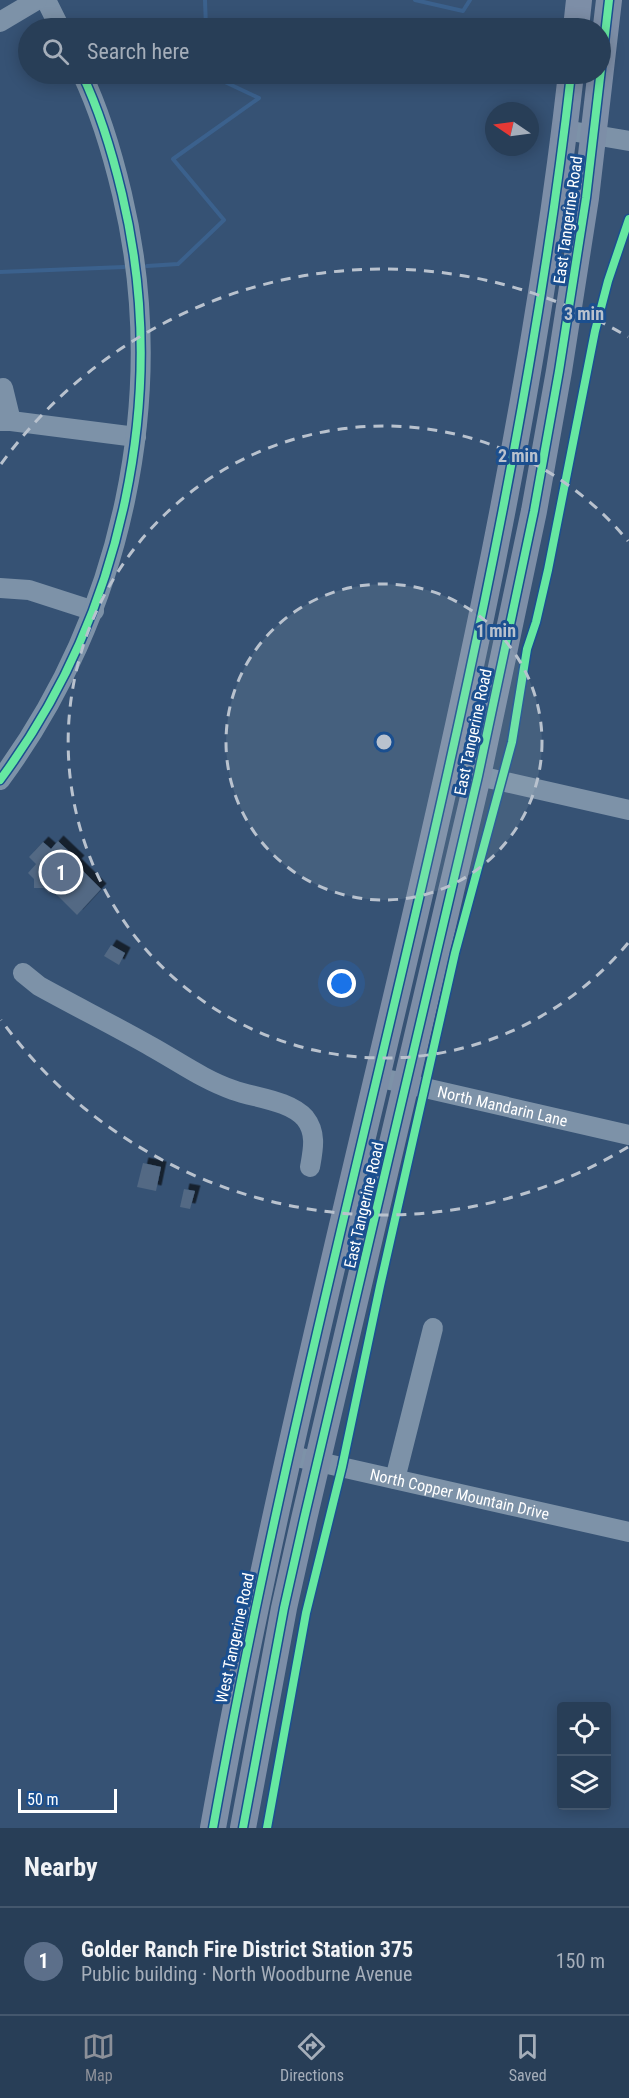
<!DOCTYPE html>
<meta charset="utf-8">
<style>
:root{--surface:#283e57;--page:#30455d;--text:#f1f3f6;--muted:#a5aeba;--line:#44576d;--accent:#8c9099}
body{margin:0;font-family:"Roboto Condensed",sans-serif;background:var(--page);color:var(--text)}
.controls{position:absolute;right:18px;bottom:18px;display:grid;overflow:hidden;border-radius:6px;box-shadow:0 3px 15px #0003}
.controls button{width:54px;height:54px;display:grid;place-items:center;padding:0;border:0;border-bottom:2px solid var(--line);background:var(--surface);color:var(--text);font:30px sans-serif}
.compass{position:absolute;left:485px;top:102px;width:54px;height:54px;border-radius:50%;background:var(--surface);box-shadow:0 3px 15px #0003;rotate:283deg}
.scale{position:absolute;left:18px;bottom:15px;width:99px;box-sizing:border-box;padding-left:6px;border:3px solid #fff;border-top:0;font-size:16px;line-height:21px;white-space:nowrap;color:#fff;-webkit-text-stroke:4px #1b4f8f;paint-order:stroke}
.you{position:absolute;left:342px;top:984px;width:21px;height:21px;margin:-15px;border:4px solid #fff;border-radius:50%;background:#1a73e8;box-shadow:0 0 0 9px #1a73e833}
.badge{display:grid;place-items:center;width:39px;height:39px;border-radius:50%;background:var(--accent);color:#fff;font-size:20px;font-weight:700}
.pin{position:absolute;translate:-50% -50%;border:3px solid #fff;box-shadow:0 2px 6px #0006}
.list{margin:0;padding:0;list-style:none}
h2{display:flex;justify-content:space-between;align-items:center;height:78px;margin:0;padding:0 24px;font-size:26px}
h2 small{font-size:20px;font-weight:400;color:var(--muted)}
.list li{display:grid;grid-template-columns:39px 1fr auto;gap:18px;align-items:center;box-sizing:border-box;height:108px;padding:0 24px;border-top:2px solid var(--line)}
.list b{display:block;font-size:22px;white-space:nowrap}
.list p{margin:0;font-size:20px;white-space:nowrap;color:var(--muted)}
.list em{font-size:20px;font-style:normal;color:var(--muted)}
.icon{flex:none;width:33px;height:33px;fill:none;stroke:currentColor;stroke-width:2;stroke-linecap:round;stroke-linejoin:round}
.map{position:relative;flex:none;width:629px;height:1828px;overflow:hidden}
.search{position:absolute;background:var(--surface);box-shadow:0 3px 15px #0003;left:18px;right:18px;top:18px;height:66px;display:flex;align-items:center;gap:15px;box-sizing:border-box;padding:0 21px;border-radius:33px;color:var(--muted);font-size:22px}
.sheet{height:186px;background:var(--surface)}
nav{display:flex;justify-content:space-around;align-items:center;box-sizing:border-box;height:84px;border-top:2px solid var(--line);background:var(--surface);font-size:16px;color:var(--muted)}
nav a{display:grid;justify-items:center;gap:3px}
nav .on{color:var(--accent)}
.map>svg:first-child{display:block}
</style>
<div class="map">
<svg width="629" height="1828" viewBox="0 0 629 1828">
<defs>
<filter id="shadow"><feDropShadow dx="5.5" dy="-5.5" stdDeviation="0" flood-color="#0009"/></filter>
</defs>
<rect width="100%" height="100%" fill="#365274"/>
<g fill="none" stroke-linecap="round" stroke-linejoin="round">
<path stroke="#3b618d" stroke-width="4" d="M 205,0 L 206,28
M 415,0 L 463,11 L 470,0
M 147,266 L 178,264 L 224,220 L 173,159 L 259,98 L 208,74
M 0,272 L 124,267"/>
</g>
<path fill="#526984" filter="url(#shadow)" d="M 58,841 L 79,861 L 76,864 L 101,889 L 77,915 L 52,890 L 49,893 L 44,888 L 34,888 L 34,879 L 28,873 L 36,864 L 29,857 L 43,842 L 51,849 Z
M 111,945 L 125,953 L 119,965 L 104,956 Z
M 143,1163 L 161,1167 L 156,1191 L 137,1187 Z
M 184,1189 L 195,1191 L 190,1209 L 180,1207 Z"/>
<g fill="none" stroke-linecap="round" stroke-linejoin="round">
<g stroke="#7d92a8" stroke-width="20">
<path d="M 46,0 L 60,28"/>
<path d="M 0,22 L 37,0"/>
<path d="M 565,130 L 629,141"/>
<path d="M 3,388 L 11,421"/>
<path d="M 0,421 L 11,421 L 136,437"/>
<path d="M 0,588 L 29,590 L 94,611"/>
<path d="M 448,769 L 629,810"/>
<path d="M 0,780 C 123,614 170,395 122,194 C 112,152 100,112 82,74"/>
<path d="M 23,973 L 39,986 C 77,1007 115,1026 152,1047 C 179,1062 204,1080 233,1090 C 255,1098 289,1100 305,1118 C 317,1133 313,1150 310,1167"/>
<path id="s1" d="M 377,1077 L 629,1135"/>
<path id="s2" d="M 288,1455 L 629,1532"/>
<path d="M 395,1479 L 433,1328"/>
</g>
<path stroke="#7d8ea7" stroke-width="26" d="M 576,28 L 579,0
M 213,1828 C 318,1240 504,668 571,74
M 243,1828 L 284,1608 L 304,1519 L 478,776 L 534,511 L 559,371 L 586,198 L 609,0"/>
<defs>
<path id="cycleway" d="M 0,780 C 123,614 170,395 122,194 C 112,152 100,112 82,74
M 213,1828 C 318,1240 504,668 571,74
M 243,1828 L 284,1608 L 304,1519 L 478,776 L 534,511 L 559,371 L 586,198 L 609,0
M 267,1828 L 306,1613 L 342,1467 L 380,1286 L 455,953 L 512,742 L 527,649 L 536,622 L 548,570 L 595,331 L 608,281 L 629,219"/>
</defs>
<use href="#cycleway" stroke="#1b4f8f" stroke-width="11"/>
<use href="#cycleway" stroke="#66e7a1" stroke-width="8"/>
</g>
<circle cx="384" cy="742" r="158" fill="#b9c2ce" fill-opacity=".12"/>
<g fill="none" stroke="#b9c2ce" stroke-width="3" stroke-dasharray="10 8">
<circle cx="384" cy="742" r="158"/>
<path d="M628 943A316 316 0 1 1 628 541"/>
<path d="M628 1147A473 473 0 0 1 1 1020M1 464A473 473 0 0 1 628 337"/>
</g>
<g text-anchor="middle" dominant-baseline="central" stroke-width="6" stroke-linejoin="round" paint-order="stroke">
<g font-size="16" fill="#fff" stroke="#1b4f8f">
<text transform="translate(568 220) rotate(-82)">East Tangerine Road</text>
<text transform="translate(473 732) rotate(-78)">East Tangerine Road</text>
<text stroke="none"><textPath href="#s1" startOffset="129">North Mandarin Lane</textPath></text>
<text transform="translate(364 1205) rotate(-77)">East Tangerine Road</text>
<text stroke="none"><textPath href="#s2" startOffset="176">North Copper Mountain Drive</textPath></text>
<text transform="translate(235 1638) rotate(-78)">West Tangerine Road</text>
</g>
</g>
<circle cx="384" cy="742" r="9" fill="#b9c2ce" stroke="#1b4f8f" stroke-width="3"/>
<g font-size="18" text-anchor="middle" font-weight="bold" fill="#b9c2ce" stroke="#1b4f8f" stroke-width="6" stroke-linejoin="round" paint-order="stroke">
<text x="584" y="320">3 min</text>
<text x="518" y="462">2 min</text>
<text x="496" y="637">1 min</text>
</g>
</svg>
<div class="controls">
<button><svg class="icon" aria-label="locate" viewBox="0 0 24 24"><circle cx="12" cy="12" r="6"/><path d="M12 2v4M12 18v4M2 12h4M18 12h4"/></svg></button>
<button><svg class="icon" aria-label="layers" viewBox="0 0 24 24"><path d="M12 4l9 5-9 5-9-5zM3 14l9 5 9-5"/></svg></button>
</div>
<svg class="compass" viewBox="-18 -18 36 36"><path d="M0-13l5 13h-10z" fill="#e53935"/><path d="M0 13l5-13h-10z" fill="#a5aeba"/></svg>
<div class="scale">50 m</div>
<div class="you"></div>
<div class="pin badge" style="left:61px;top:872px;background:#5c6f8a">1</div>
<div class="search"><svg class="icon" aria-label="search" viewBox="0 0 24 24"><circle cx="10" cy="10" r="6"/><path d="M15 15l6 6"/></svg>Search here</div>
</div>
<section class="sheet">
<h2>Nearby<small></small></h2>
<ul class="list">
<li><span class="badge" style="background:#5c6f8a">1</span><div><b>Golder Ranch Fire District Station 375</b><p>Public building · North Woodburne Avenue</p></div><em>150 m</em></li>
</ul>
</section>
<nav>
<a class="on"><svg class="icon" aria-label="map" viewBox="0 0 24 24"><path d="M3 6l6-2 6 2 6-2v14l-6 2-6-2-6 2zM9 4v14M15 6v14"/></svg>Map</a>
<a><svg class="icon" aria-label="directions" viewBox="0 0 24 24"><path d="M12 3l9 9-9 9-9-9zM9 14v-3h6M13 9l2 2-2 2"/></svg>Directions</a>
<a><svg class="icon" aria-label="saved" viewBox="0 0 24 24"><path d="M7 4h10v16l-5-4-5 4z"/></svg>Saved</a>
</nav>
